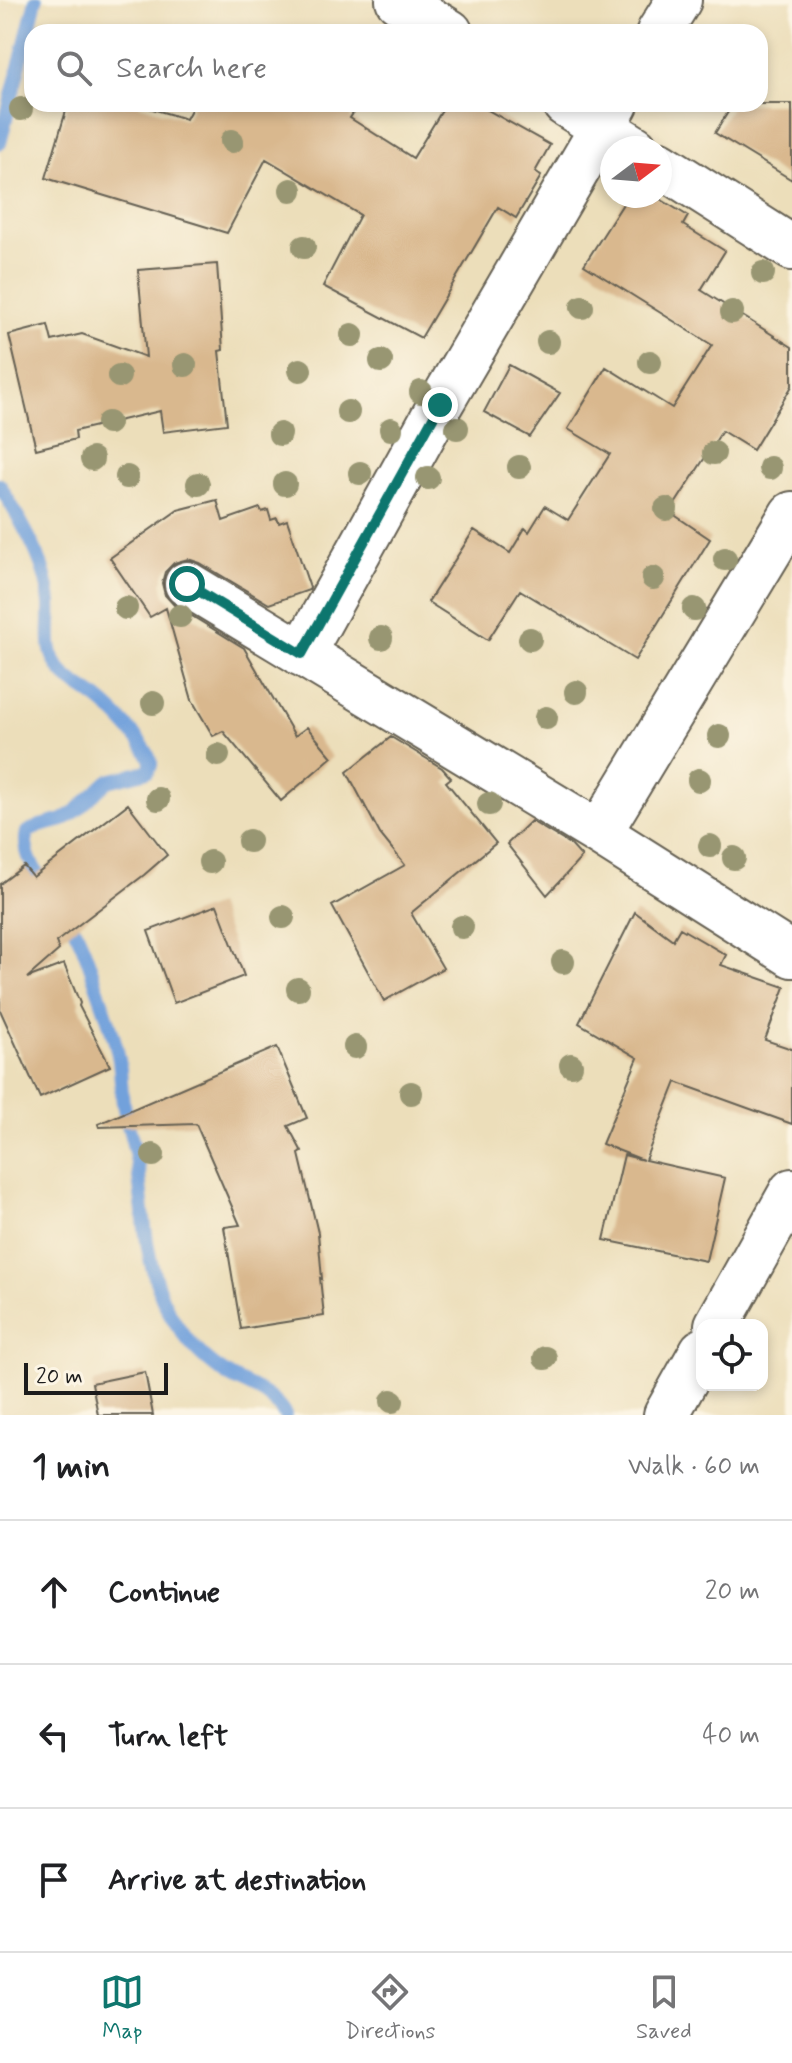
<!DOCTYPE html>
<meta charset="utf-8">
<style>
:root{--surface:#fff;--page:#f2f2f2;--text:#202124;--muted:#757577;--line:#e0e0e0;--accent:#0f766e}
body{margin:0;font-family:Mynerve,sans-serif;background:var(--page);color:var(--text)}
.controls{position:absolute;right:24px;bottom:24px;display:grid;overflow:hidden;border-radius:16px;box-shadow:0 4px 12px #0003}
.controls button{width:72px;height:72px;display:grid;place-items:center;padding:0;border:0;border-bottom:2px solid var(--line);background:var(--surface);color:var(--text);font:40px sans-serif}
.compass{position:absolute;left:600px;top:136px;width:72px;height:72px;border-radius:50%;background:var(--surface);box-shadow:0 4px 12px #0003;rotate:74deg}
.scale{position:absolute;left:24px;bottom:20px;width:144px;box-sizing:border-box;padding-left:8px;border:4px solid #1c1c1c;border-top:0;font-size:22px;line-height:28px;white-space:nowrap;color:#1c1c1c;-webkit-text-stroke:6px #fcf5e5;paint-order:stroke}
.stop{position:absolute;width:24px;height:24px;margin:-18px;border:6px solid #0f766e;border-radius:50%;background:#fff}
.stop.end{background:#0f766e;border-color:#fff;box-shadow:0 2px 8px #0008}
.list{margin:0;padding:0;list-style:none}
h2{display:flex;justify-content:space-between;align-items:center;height:104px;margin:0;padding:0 32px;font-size:34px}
h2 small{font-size:26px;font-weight:400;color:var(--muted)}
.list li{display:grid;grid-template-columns:52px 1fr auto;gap:24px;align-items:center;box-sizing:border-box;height:144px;padding:0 32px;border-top:2px solid var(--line)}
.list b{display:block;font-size:30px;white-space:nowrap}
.list em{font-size:26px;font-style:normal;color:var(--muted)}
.icon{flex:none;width:44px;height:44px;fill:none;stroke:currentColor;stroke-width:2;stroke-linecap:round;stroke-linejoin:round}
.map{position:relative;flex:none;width:792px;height:1415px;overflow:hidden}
.search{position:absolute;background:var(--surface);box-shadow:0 4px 12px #0003;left:24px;right:24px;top:24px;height:88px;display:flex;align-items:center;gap:20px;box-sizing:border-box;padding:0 28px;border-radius:24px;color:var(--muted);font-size:30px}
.sheet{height:536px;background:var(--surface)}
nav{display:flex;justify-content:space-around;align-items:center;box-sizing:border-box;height:112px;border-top:2px solid var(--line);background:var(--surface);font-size:22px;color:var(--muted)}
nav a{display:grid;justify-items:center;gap:4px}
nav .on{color:var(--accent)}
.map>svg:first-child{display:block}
</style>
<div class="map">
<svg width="792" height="1415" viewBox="0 0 792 1415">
<rect width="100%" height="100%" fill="#fcf5e5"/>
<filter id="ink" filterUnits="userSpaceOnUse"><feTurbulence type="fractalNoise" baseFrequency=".0125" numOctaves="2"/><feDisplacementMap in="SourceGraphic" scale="16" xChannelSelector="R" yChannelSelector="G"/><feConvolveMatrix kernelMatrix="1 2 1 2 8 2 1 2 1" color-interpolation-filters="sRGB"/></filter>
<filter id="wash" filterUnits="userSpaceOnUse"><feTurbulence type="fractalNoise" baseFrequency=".006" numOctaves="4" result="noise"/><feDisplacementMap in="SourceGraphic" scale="32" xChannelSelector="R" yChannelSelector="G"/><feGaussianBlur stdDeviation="1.8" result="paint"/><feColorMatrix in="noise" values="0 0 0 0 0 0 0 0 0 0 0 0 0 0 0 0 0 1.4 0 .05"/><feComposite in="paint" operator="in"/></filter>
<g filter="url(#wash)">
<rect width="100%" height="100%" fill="#ecdeba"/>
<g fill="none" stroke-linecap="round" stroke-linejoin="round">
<path stroke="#72a1db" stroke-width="14" d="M 0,143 L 36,0
M 0,485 C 20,522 47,560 50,603 C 52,629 43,651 63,673 C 73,684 87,690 98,699 C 110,708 153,750 151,765 C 151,767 149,769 148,771 L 108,781 L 76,811 L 63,820 L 40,826 L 27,832 C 22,853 36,872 47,888
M 64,912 C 81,935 89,963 98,990 C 106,1013 115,1036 119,1060 C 121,1074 121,1089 123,1103 C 127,1125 135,1146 138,1169 C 144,1213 145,1258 163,1300 C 177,1330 198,1356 226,1374 C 249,1388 269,1390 285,1415"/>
</g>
<g id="blocks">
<path fill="#d9b88e" d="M 68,104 L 136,104 L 186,119 L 194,104 L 359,104 L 350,118 L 413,158 L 446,104 L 477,104 L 550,145 L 535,172 L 541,176 L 516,218 L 498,207 L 421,338 L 323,286 L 360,215 L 266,159 L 227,233 L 46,178 Z
M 733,104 L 792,104 L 792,180 L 715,133 Z
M 628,196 L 655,196 L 688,216 L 683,225 L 725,251 L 701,290 L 792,347 L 792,386 L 753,450 L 722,431 L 670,512 L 710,539 L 635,660 L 520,590 L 488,640 L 428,602 L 474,530 L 510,553 L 525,528 L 529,532 L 545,506 L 568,520 L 610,454 L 568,429 L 606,367 L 672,408 L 712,345 L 584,265 Z
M 217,264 L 223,350 L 219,351 L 227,424 L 163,432 L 160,411 L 75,431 L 76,439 L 36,449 L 9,335 L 48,325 L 52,341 L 82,334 L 146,357 L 138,270 Z
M 509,365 L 560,393 L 530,437 L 484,412 Z
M 217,500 L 223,521 L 260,508 L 262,512 L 268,510 L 271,520 L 277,518 L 279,523 L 287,520 L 310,588 L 309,590 L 269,604 L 200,563 L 188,559 L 174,563 L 165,572 L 162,583 L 165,595 L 174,605 L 244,648 L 295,736 L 307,727 L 332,757 L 281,801 L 223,731 L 213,736 L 192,700 L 166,608 L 150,617 L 110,558 L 178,510 Z
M 391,737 L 442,768 L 451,778 L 446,782 L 496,843 L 411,913 L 443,968 L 384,1001 L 332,906 L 405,865 L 380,834 L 347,772 Z
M 128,804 L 167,855 L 144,875 L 56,942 L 59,950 L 27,978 L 64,964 L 80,1003 L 79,1006 L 110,1066 L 40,1098 L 0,1010 L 0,884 L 24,866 L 33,877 Z
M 531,821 L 571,845 L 582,857 L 547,895 L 507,844 Z
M 217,905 L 244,976 L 174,1003 L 148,931 Z
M 635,912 L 673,940 L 680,928 L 726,955 L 721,965 L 785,987 L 765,1040 L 792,1049 L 792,1124 L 676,1082 L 645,1160 L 725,1178 L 706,1261 L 604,1240 L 624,1155 L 643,1160 L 602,1144 L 638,1058 L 579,1023 Z
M 277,1047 L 307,1118 L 288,1126 L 302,1152 L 299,1154 L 318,1233 L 322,1279 L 320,1278 L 324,1316 L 241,1329 L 224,1227 L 240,1225 L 196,1124 L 99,1127 L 98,1124 Z
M 145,1372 L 153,1415 L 98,1415 L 92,1383 Z"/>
</g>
</g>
<g filter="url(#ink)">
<use href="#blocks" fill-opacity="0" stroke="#656053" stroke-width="2"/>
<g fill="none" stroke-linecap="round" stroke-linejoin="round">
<defs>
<path id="minor" d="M 398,0 L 450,32
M 659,32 L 679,0
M 565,104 L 635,148
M 660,164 L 792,248
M 187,584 L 599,833 L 792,955
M 302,654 L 440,405 L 616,104
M 599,833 L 792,514
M 717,1325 L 792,1191
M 666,1415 L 702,1351"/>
</defs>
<use href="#minor" stroke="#656053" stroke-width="48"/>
<use href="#minor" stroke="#fff" stroke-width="44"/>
</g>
<g fill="#989672">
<circle cx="21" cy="109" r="12"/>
<circle cx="232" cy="141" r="12"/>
<circle cx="291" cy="190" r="12"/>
<circle cx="304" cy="247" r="12"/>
<circle cx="763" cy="273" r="12"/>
<circle cx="582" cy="307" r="12"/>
<circle cx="732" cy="312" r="12"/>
<circle cx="352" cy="335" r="12"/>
<circle cx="548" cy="342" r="12"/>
<circle cx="381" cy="361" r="12"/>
<circle cx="650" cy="362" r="12"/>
<circle cx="185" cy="365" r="12"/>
<circle cx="300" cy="370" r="12"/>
<circle cx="119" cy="376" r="12"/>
<circle cx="421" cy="392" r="12"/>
<circle cx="348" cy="412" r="12"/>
<circle cx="108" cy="423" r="12"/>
<circle cx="457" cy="428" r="12"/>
<circle cx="391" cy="429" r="12"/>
<circle cx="280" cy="434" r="12"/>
<circle cx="714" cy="453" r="12"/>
<circle cx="92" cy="459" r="12"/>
<circle cx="519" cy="467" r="12"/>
<circle cx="770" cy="468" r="12"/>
<circle cx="360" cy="473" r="12"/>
<circle cx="127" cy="477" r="12"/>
<circle cx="428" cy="478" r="12"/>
<circle cx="198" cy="484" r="12"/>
<circle cx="285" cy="484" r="12"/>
<circle cx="666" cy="509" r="12"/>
<circle cx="725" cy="559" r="12"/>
<circle cx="653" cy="578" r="12"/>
<circle cx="126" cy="608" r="12"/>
<circle cx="694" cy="609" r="12"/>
<circle cx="180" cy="616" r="12"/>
<circle cx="381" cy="638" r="12"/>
<circle cx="530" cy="639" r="12"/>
<circle cx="576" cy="692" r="12"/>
<circle cx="153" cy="703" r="12"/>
<circle cx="546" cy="718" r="12"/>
<circle cx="719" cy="736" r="12"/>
<circle cx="218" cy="755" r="12"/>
<circle cx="699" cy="780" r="12"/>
<circle cx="158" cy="799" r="12"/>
<circle cx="489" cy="804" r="12"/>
<circle cx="249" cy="841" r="12"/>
<circle cx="710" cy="846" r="12"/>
<circle cx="734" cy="858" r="12"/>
<circle cx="210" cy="862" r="12"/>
<circle cx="283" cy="917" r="12"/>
<circle cx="462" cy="927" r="12"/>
<circle cx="563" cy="962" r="12"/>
<circle cx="298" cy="989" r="12"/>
<circle cx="355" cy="1047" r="12"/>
<circle cx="571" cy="1065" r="12"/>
<circle cx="411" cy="1093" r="12"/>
<circle cx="153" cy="1155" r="12"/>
<circle cx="545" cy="1358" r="12"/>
<circle cx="392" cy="1401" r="12"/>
</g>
</g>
<g fill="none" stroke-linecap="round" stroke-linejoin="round" filter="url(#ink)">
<path stroke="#0f766e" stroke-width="10" d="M 187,584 L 302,654 L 440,405"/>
</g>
</svg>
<div class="controls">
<button><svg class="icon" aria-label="locate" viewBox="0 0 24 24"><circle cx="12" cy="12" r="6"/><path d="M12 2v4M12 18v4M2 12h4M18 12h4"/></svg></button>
</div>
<svg class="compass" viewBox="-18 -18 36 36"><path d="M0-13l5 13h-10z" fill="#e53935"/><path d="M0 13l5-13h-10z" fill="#757577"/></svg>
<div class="scale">20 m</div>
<div class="stop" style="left:187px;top:584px"></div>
<div class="stop end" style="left:440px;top:405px"></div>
<div class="search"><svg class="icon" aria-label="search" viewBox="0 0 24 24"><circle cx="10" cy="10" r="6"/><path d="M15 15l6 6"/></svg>Search here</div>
</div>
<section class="sheet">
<h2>1 min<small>Walk · 60 m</small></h2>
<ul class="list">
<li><svg class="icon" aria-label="ahead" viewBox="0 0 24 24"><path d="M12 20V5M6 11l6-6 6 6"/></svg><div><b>Continue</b></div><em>20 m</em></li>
<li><svg class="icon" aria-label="left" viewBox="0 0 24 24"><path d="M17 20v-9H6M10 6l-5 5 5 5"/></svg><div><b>Turn left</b></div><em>40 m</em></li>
<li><svg class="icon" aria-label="arrive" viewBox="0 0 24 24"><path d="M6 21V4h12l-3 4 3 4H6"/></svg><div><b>Arrive at destination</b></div></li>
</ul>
</section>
<nav>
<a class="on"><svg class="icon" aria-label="map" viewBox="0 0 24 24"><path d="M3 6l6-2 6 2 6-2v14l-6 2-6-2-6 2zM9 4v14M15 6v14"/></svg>Map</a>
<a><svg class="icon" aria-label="directions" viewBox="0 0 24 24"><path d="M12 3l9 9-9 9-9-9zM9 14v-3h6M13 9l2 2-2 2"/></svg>Directions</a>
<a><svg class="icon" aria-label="saved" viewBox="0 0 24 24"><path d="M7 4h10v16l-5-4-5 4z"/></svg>Saved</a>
</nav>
